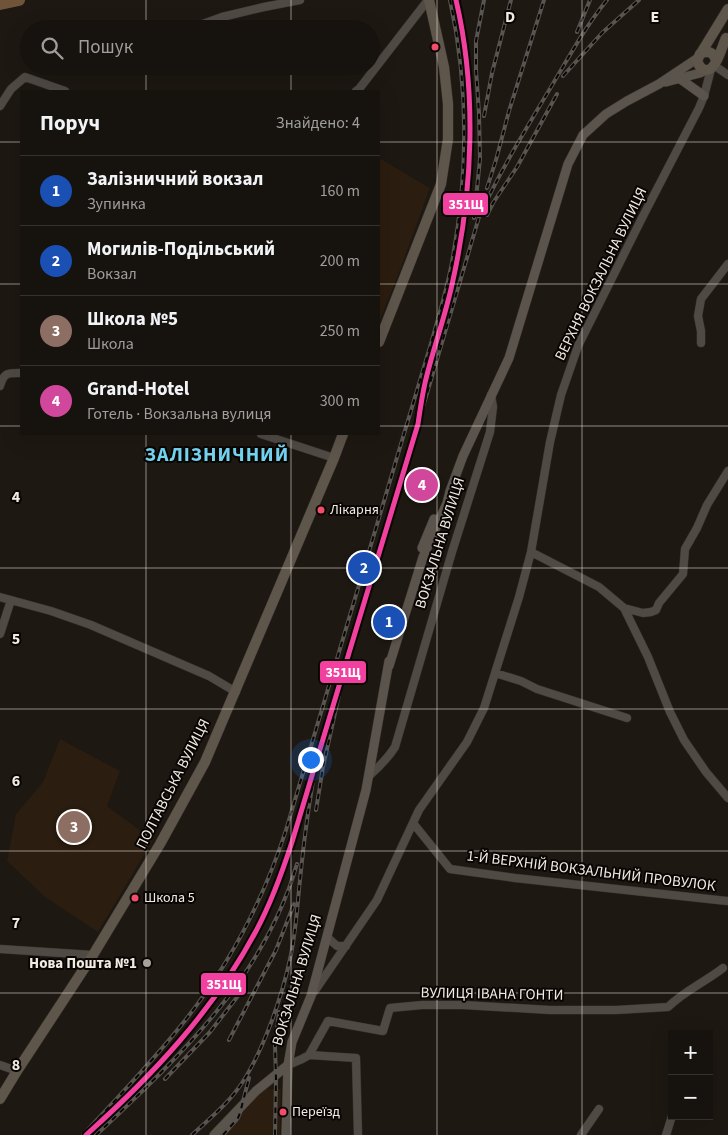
<!DOCTYPE html>
<html lang="uk">
<meta charset="utf-8">
<style>
:root{--surface:#16120e;--page:#1f1b17;--text:#f1f3f6;--muted:#9e9e9e;--line:#35322e;--accent:#a7a19a}
body{margin:0;font-family:"Source Sans 3",sans-serif;background:var(--page);color:var(--text)}
.controls{position:absolute;right:15px;bottom:15px;display:grid;overflow:hidden;border-radius:0px;box-shadow:0 5px 20px #0002}
.controls button{width:45px;height:45px;display:grid;place-items:center;padding:0;border:0;border-bottom:1px solid var(--line);background:var(--surface);color:var(--text);font:25px sans-serif}
.you{position:absolute;left:310px;top:759px;width:18px;height:18px;margin:-12px;border:4px solid #fff;border-radius:50%;background:#1a73e8;box-shadow:0 0 0 8px #1a73e833}
.badge{display:grid;place-items:center;width:32px;height:32px;border-radius:50%;background:var(--accent);color:#fff;font-size:16px;font-weight:700}
.pin{position:absolute;translate:-50% -50%;border:2px solid #fff;box-shadow:0 1px 5px #0006}
.list{margin:0;padding:0;list-style:none}
h2{display:flex;justify-content:space-between;align-items:center;height:65px;margin:0;padding:0 20px;font-size:21px}
h2 small{font-size:16px;font-weight:400;color:var(--muted)}
.list li{display:grid;grid-template-columns:32px 1fr auto;gap:15px;align-items:center;box-sizing:border-box;height:70px;padding:0 20px;border-top:1px solid var(--line)}
.list b{display:block;font-size:19px;white-space:nowrap}
.list p{margin:0;font-size:16px;white-space:nowrap;color:var(--muted)}
.list em{font-size:16px;font-style:normal;color:var(--muted)}
.icon{flex:none;width:28px;height:28px;fill:none;stroke:currentColor;stroke-width:2;stroke-linecap:round;stroke-linejoin:round}
.map{position:relative;flex:none;width:728px;height:1135px;overflow:hidden}
.search{position:absolute;background:var(--surface);box-shadow:0 5px 20px #0002;left:20px;top:20px;width:360px;height:55px;display:flex;align-items:center;gap:12px;box-sizing:border-box;padding:0 18px;border-radius:28px;color:var(--muted);font-size:19px}
.panel{position:absolute;background:var(--surface);box-shadow:0 5px 20px #0002;left:20px;top:90px;width:360px;height:345px;border-radius:0px}
.map>svg:first-child{display:block}
</style>
<div class="map">
<svg width="728" height="1135" viewBox="0 0 728 1135">
<rect width="100%" height="100%" fill="#1d1812"/>
<path fill="#2b1d0f" d="M 379,158 L 430,188 L 397,278 L 379,322 Z
M 60,739 L 120,771 L 107,806 L 153,840 L 98,932 L 45,897 L 7,861 L 16,814 L 43,782 Z
M 259,1089 L 281,1089 L 280,1135 L 214,1135 Z"/>
<g fill="none" stroke-linecap="round" stroke-linejoin="round">
<path stroke="#6f543a" stroke-width="12" d="M 0,4 L 19,0"/>
<defs>
<path id="minor" d="M 189,29 L 222,17 L 264,7 L 300,0
M 715,66 L 728,75
M 356,91 L 359,89 L 428,0
M 0,106 L 11,89 L 25,77 L 65,91
M 701,343 L 701,331 L 698,316 L 701,299 L 728,264
M 0,386 C 4,372 8,373 21,373
M 261,434 L 334,458
M 531,552 L 599,587 L 624,608 L 648,657 L 670,712 L 684,740 L 706,772 L 728,798
M 0,597 L 51,611 L 91,625 L 209,676 L 236,692
M 624,608 L 643,613 L 651,612 L 656,610 L 659,603 L 683,574 L 685,549 L 697,528 L 707,505 L 728,471
M 0,634 L 11,600
M 495,673 L 521,681 L 537,689 L 627,718
M 369,776 C 379,767 388,758 395,747 L 452,552 L 490,432 L 493,407 L 491,395
M 413,823 L 450,869 L 515,878 L 727,901
M 327,937 L 337,946 L 346,946
M 0,949 L 93,955
M 314,992 L 377,900 L 419,810 L 467,742 L 484,708 L 519,597 L 531,552 L 550,442 L 561,395 L 578,346 L 642,218 L 699,108 L 704,96 L 711,69
M 309,1055 L 356,1058 L 358,1135
M 0,1065 L 17,1071
M 288,1065 L 302,1059 L 309,1055 L 328,1021 L 383,1031 L 390,1008 L 422,1005 L 463,1005 L 550,1010 L 616,1010 L 668,1007 C 684,991 705,982 723,968
M 581,1135 L 599,1109
M 666,1135 L 672,1116"/>
<path id="major" d="M 679,78 L 704,96
M 666,82 L 700,73 L 706,70
M 422,548 L 434,519
M 389,666 L 423,557 L 447,503 L 450,491 L 463,456 L 509,358 L 568,164 L 583,135 L 606,114 L 627,101 L 659,84 L 698,58
M 214,1135 L 256,1091 L 288,1065
M 286,1135 L 288,1065 L 292,1042 L 311,996 L 366,790 L 389,661"/>
<path id="highway" d="M 701,53 L 728,9
M 716,61 C 714,52 708,50 700,54 L 697,61 C 699,65 700,69 705,70 C 716,72 722,46 726,38
M 379,342 L 441,184 L 448,139 L 448,104 L 444,67 L 429,0
M 0,1099 L 17,1071 L 93,955 L 160,844 L 205,762 L 334,458 L 343,434"/>
</defs>
<use href="#minor" stroke="#35312d" stroke-width="9"/>
<use href="#major" stroke="#35312d" stroke-width="10"/>
<use href="#highway" stroke="#35312d" stroke-width="11"/>
<use href="#minor" stroke="#4f4a44" stroke-width="8"/>
<use href="#major" stroke="#5b544c" stroke-width="9"/>
<use href="#highway" stroke="#5e554b" stroke-width="10"/>
<defs>
<path id="rail" d="M 577,32 L 590,0
M 563,76 L 602,33 L 639,0
M 484,116 L 492,73 L 511,0
M 487,188 L 496,160 L 509,111 L 544,0
M 487,215 L 493,203 L 517,167 L 557,94
M 474,218 L 480,159 L 479,113 L 476,70 L 476,41 L 484,0
M 418,424 L 479,217 C 500,171 526,129 551,87 C 569,57 585,27 607,0
M 316,810 L 323,767 L 339,695 L 343,671
M 229,1040 L 276,950 L 294,904
M 165,1079 L 210,1032 L 241,992
M 83,1135 C 118,1097 155,1059 187,1018 C 231,962 264,898 286,830 L 432,340 C 439,315 447,289 452,262 C 468,176 469,87 450,0
M 96,1135 C 180,1056 264,978 297,864
M 192,1135 C 209,1119 229,1103 242,1083 C 263,1051 282,997 290,959 C 296,933 297,907 300,880 C 304,840 309,800 317,760
M 223,1135 L 238,1118 L 240,1113 L 249,1078
M 275,1135 L 276,1079 L 275,1046 L 279,1012"/>
</defs>
<use href="#rail" stroke="#585551" stroke-width="4"/>
<use href="#rail" stroke="#080503" stroke-width="2" stroke-dasharray="5.5" stroke-linecap="butt"/>
<defs>
<path id="rail-1" d="M 86,1135 C 152,1076 214,1010 256,931 C 271,903 282,873 292,842 L 418,424 C 420,410 422,396 425,383 C 433,348 446,315 453,280 C 473,190 477,90 456,0"/>
</defs>
<use href="#rail-1" stroke="#080503" stroke-width="9"/>
<use href="#rail-1" stroke="#f240a1" stroke-width="5"/>
</g>
<path fill="none" stroke="#f2ebe4" stroke-width="1" stroke-opacity="0.55" d="M 146,0 L 146,29M 291,0 L 291,29M 437,0 L 437,1135M 582,0 L 582,1135M 146,66 L 146,91M 291,66 L 291,91M 0,142 L 21,142M 379,142 L 728,142M 0,284 L 21,284M 379,284 L 728,284M 0,426 L 21,426M 379,426 L 728,426M 146,434 L 146,1135M 291,434 L 291,1135M 0,568 L 728,568M 0,709 L 728,709M 0,851 L 728,851M 0,993 L 728,993"/>
<g fill="#f44d6c" stroke="#080503" stroke-width="2">
<circle cx="435" cy="47" r="4.5"/>
<circle cx="321" cy="510" r="4.5"/>
<circle cx="135" cy="898" r="4.5"/>
<circle cx="283" cy="1112" r="4.5"/>
</g>
<circle fill="#a7a19a" stroke="#080503" stroke-width="2" cx="147" cy="963" r="5"/>
<g text-anchor="middle" dominant-baseline="central" stroke-width="4" stroke-linejoin="round" paint-order="stroke">
<g font-size="14" fill="#f2ebe4" stroke="#080503" text-anchor="start">
<text x="330" y="510">Лікарня</text>
<text x="144" y="898">Школа 5</text>
<text x="292" y="1112">Переїзд</text>
</g>
<g font-size="15" fill="#f2ebe4" stroke="#080503">
<text transform="translate(601 274) rotate(-64)">ВЕРХНЯ ВОКЗАЛЬНА ВУЛИЦЯ</text>
<text transform="translate(440 543) rotate(-73)">ВОКЗАЛЬНА ВУЛИЦЯ</text>
<text transform="translate(173 784) rotate(-63)">ПОЛТАВСЬКА ВУЛИЦЯ</text>
<text transform="translate(591 871) rotate(7)">1-Й ВЕРХНІЙ ВОКЗАЛЬНИЙ ПРОВУЛОК</text>
<text transform="translate(297 980) rotate(-73)">ВОКЗАЛЬНА ВУЛИЦЯ</text>
<text transform="translate(492 994) rotate(1)">ВУЛИЦЯ ІВАНА ГОНТИ</text>
</g>
<g font-size="15" font-weight="bold" fill="#f2ebe4" stroke="#080503" text-anchor="end">
<text x="137" y="963">Нова Пошта №1</text>
</g>
<g font-size="20" font-weight="bold" letter-spacing="1" fill="#73d4f1" stroke="#080503">
<text x="217" y="455">ЗАЛІЗНИЧНИЙ</text>
</g>
</g>
<g font-size="16" text-anchor="middle" font-weight="bold" fill="#f2ebe4" stroke="#080503" stroke-width="4" stroke-linejoin="round" paint-order="stroke">
<text x="510" y="22">D</text>
<text x="655" y="22">E</text>
<text x="16" y="502">4</text>
<text x="16" y="644">5</text>
<text x="16" y="786">6</text>
<text x="16" y="928">7</text>
<text x="16" y="1070">8</text>
</g>
<g stroke="#080503" stroke-width="2">
<rect x="442" y="192" width="47" height="24" rx="5" fill="#f240a1"/>
<rect x="319" y="660" width="48" height="24" rx="5" fill="#f240a1"/>
<rect x="200" y="972" width="47" height="24" rx="5" fill="#f240a1"/>
</g>
<g font-size="14" text-anchor="middle" font-weight="bold" fill="#fff">
<text x="466" y="209">351Щ</text>
<text x="343" y="677">351Щ</text>
<text x="224" y="989">351Щ</text>
</g>
</svg>
<div class="controls">
<button>+</button>
<button>−</button>
</div>
<div class="you"></div>
<div class="pin badge" style="left:389px;top:622px;background:#1a4fb4">1</div>
<div class="pin badge" style="left:364px;top:568px;background:#1a4fb4">2</div>
<div class="pin badge" style="left:74px;top:827px;background:#8d6e63">3</div>
<div class="pin badge" style="left:422px;top:485px;background:#d1479c">4</div>
<div class="search"><svg class="icon" aria-label="search" viewBox="0 0 24 24"><circle cx="10" cy="10" r="6"/><path d="M15 15l6 6"/></svg>Пошук</div>
<section class="panel">
<h2>Поруч<small>Знайдено: 4</small></h2>
<ul class="list">
<li><span class="badge" style="background:#1a4fb4">1</span><div><b>Залізничний вокзал</b><p>Зупинка</p></div><em>160 m</em></li>
<li><span class="badge" style="background:#1a4fb4">2</span><div><b>Могилів-Подільський</b><p>Вокзал</p></div><em>200 m</em></li>
<li><span class="badge" style="background:#8d6e63">3</span><div><b>Школа №5</b><p>Школа</p></div><em>250 m</em></li>
<li><span class="badge" style="background:#d1479c">4</span><div><b>Grand-Hotel</b><p>Готель · Вокзальна вулиця</p></div><em>300 m</em></li>
</ul>
</section>
</div>
